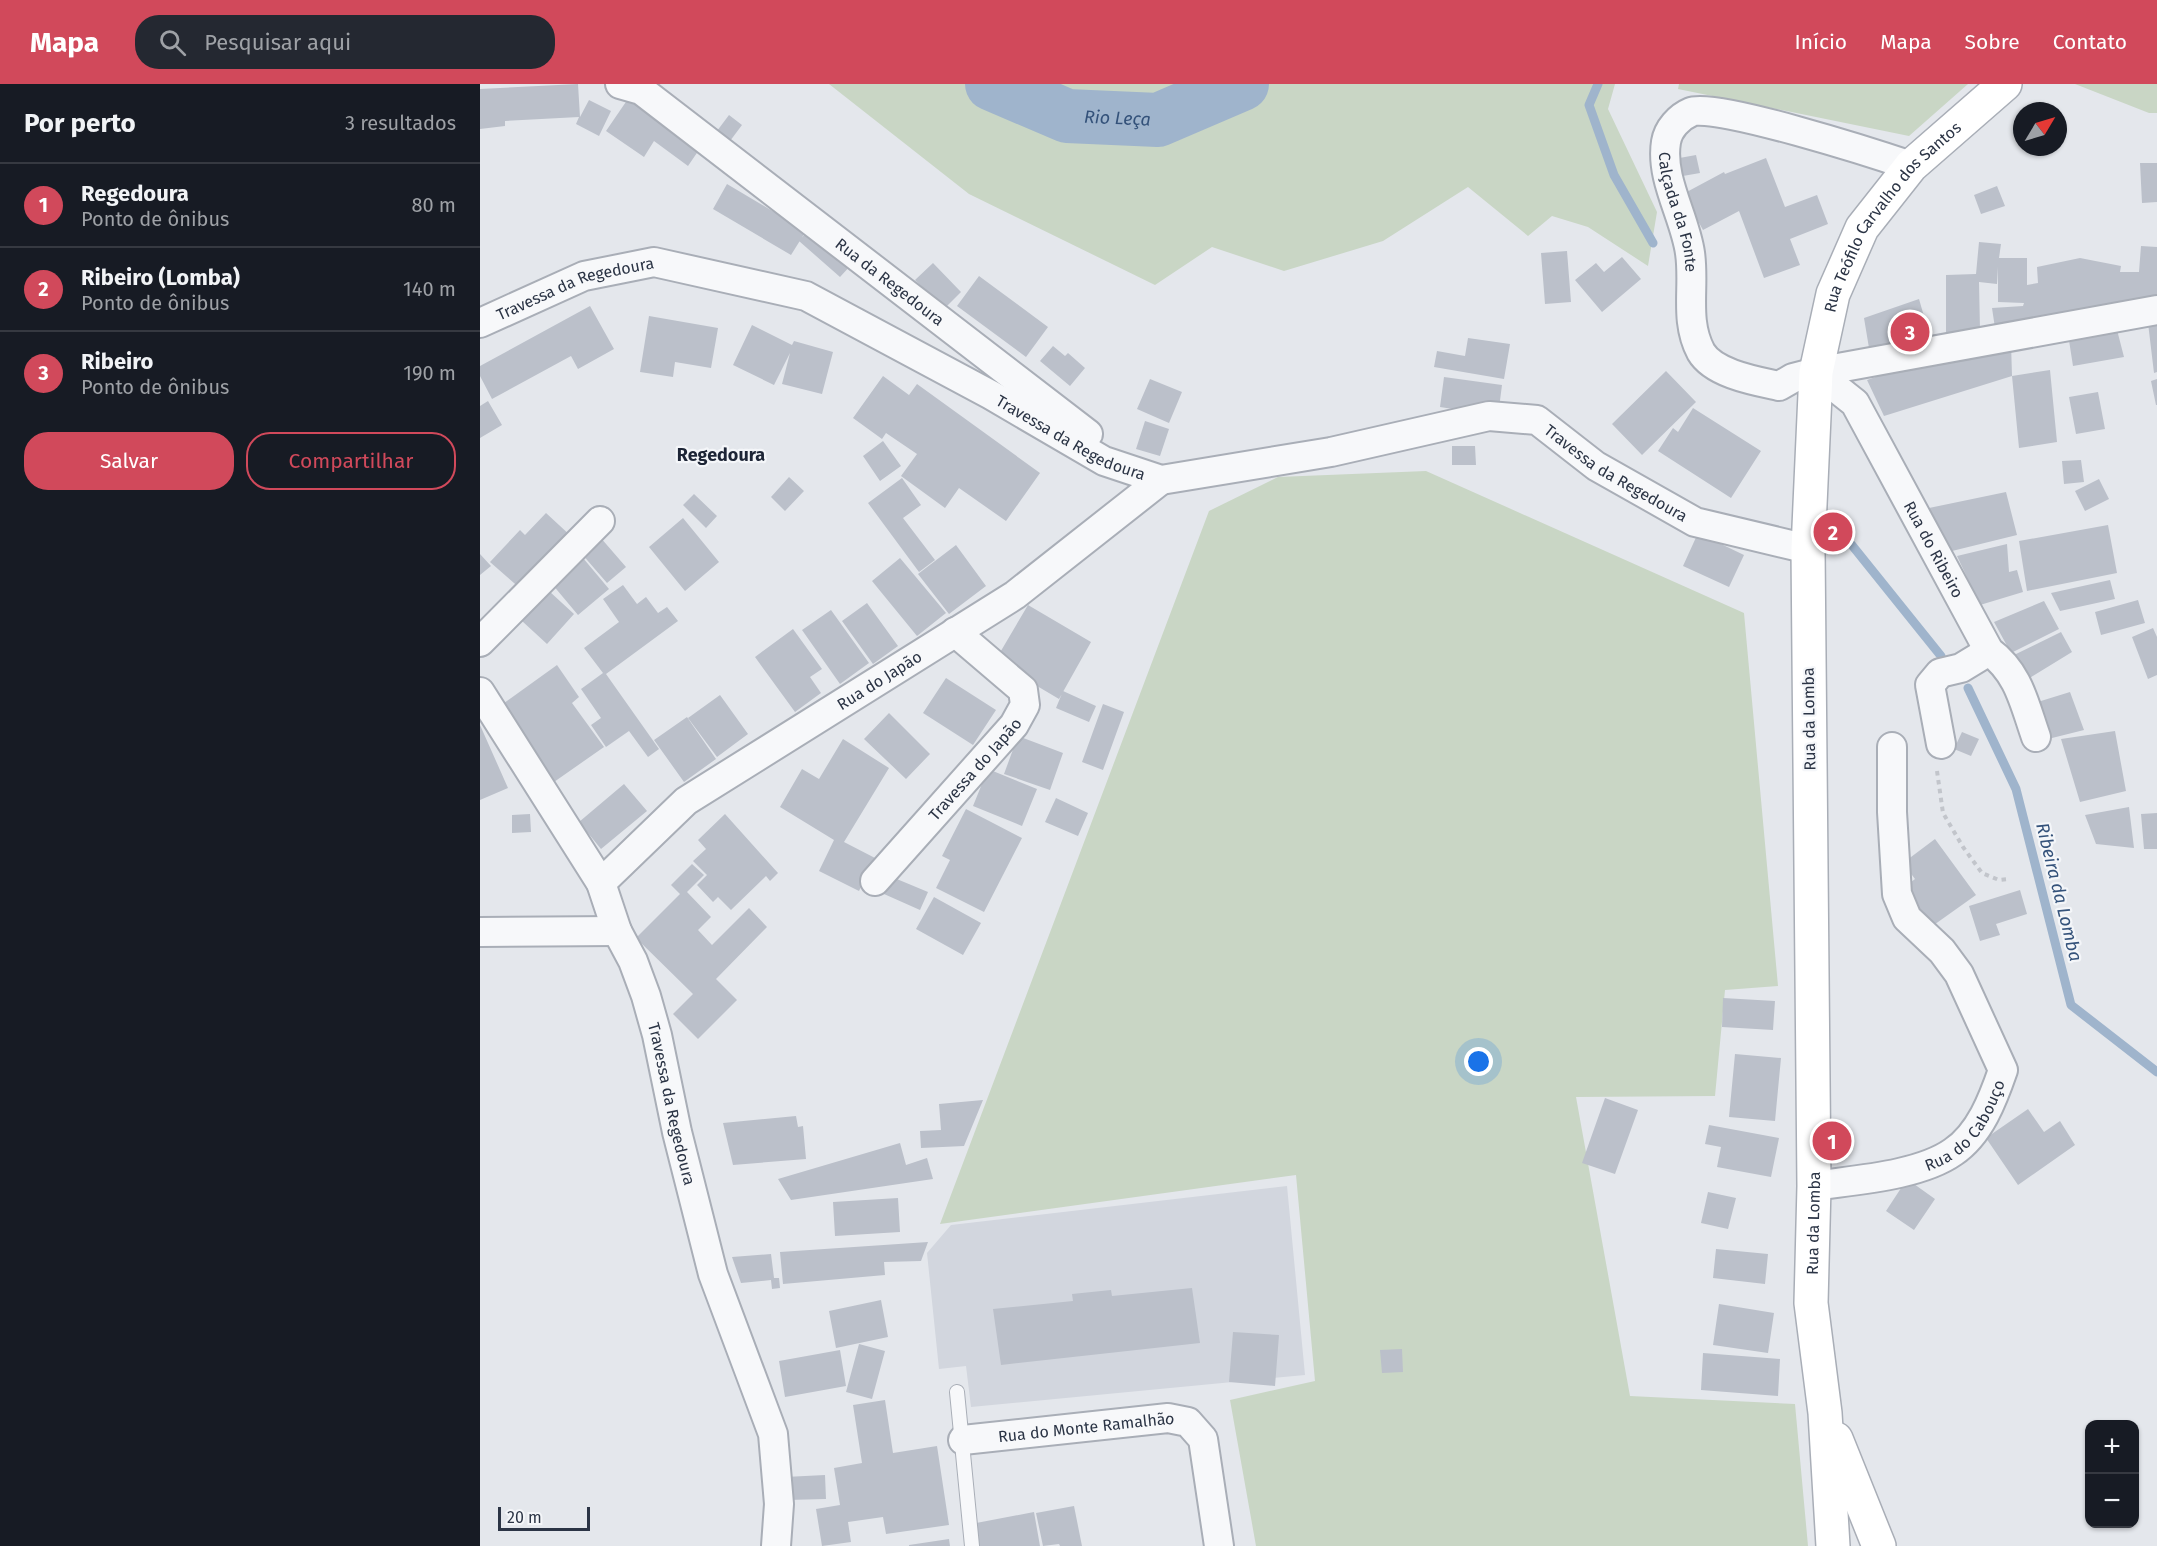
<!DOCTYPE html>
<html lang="pt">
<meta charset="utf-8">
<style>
:root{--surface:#171b24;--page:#242831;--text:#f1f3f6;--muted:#9ea1a6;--line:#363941;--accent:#d1495b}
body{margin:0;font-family:"Fira Sans",sans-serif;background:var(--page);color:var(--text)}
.controls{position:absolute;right:18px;bottom:18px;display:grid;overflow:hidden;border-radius:12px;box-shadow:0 2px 4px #0004}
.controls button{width:54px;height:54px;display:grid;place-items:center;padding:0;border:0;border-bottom:2px solid var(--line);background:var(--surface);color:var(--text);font:30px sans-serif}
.compass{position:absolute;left:1533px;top:18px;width:54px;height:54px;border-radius:50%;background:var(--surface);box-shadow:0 2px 4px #0004;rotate:52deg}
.scale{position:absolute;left:18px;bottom:15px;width:92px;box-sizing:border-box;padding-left:6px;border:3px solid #2b3445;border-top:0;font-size:16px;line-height:21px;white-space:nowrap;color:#2b3445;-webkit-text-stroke:4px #f4f6f9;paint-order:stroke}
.you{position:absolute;left:999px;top:978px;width:21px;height:21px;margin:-15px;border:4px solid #fff;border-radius:50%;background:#1a73e8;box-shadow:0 0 0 9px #1a73e833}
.badge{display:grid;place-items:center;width:39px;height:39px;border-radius:50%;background:var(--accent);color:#fff;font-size:20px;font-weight:700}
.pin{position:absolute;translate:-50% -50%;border:3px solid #fff;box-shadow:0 2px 6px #0006}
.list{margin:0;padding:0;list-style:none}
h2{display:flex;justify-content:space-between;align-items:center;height:78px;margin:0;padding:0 24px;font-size:26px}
h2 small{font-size:20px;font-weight:400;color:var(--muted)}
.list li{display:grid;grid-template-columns:39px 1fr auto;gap:18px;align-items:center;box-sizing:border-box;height:84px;padding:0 24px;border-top:2px solid var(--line)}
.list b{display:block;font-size:22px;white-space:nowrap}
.list p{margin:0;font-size:20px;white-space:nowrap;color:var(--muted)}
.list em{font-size:20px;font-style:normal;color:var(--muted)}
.actions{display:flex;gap:12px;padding:18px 24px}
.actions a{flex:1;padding:14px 0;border:2px solid var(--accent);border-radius:24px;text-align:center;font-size:21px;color:var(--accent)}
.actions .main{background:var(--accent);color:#fff}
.icon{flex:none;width:33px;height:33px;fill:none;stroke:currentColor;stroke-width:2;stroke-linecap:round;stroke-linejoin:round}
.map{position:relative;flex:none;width:1677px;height:1462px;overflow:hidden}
header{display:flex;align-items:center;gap:36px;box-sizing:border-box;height:84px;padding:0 30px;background:var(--accent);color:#fff}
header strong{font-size:28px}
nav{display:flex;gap:33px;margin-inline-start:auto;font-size:21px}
.search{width:420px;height:54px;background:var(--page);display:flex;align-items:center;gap:15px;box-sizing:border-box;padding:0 21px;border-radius:24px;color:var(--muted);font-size:22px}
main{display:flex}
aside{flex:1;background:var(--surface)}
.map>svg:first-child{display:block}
</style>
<header>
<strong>Mapa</strong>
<div class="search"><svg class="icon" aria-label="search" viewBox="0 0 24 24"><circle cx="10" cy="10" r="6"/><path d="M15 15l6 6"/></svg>Pesquisar aqui</div>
<nav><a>Início</a><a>Mapa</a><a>Sobre</a><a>Contato</a></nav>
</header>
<main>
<aside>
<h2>Por perto<small>3 resultados</small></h2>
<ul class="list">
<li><span class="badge">1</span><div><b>Regedoura</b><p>Ponto de ônibus</p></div><em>80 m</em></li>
<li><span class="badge">2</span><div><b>Ribeiro (Lomba)</b><p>Ponto de ônibus</p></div><em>140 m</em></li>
<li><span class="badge">3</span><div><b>Ribeiro</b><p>Ponto de ônibus</p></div><em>190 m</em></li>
</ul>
<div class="actions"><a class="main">Salvar</a><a>Compartilhar</a></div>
</aside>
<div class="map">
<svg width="1677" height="1462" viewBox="0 0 1677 1462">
<rect width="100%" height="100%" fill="#e4e7ec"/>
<path fill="#d2d6de" d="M 807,1102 L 825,1291 L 491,1323 L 486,1282 L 459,1285 L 447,1169 L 471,1141 Z"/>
<path fill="#c9d6c5" d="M 349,0 L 1135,0 L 1128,25 L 1177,128 L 1168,182 L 1108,143 L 1072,132 L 1048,152 L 988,103 L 903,157 L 804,187 L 732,163 L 675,201 L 489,110 Z
M 1199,0 L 1488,0 L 1429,52 L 1198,5 Z
M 1595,0 L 1677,0 L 1677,29 L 1669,29 Z
M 946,387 L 1264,529 L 1298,902 L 1245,906 L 1235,1012 L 1096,1013 L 1150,1312 L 1315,1320 L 1328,1462 L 776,1462 L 750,1316 L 835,1297 L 816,1091 L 460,1140 L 729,427 L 798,393 Z"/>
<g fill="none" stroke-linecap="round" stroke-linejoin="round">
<path stroke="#9fb4cc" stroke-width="9" d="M 1118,0 L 1109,21 L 1134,91 L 1173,159
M 1371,460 L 1461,572
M 1488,604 L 1536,705 L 1591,921 L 1677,988"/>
<path stroke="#9fb4cc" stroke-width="54" id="s1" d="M 512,0 L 587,32 L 678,36 L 762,0"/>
</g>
<path fill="#bbc0ca" d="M 98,0 L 100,33 L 109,16 L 131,27 L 119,52 L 96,40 L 99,33 L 25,37 L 25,42 L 0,45 L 0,5 Z
M 152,9 L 223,60 L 208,82 L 174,57 L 164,73 L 126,47 Z
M 249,31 L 262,41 L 250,57 L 237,47 Z
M 1216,71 L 1220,89 L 1197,93 L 1194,75 Z
M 1286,74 L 1305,123 L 1337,111 L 1348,140 L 1310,155 L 1320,181 L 1284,194 L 1259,127 L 1223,146 L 1203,110 L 1244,88 L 1245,90 Z
M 1660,79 L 1677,79 L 1677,118 L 1662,119 Z
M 247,100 L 326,147 L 311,171 L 233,125 Z
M 1517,102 L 1525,122 L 1501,130 L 1494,111 Z
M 330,144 L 372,180 L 360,193 L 319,157 Z
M 1499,158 L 1521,160 L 1519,174 L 1547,174 L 1547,201 L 1558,199 L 1557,183 L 1600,174 L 1641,182 L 1640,188 L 1659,188 L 1661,162 L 1677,163 L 1677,214 L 1515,244 L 1512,224 L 1543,222 L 1544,219 L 1518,218 L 1518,183 L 1517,200 L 1499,198 L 1500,246 L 1466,250 L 1466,191 L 1496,190 Z
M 1087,167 L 1091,218 L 1065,220 L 1061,169 Z
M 1142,173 L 1161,195 L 1122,228 L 1095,196 L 1116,179 L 1124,188 Z
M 453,179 L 481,208 L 463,226 L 435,196 Z
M 499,192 L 568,243 L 546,273 L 477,222 Z
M 1439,215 L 1450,253 L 1390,270 L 1384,234 Z
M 110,222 L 134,265 L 98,285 L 91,272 L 12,315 L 0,292 L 0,282 Z
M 169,232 L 238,244 L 231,284 L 195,278 L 193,293 L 160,288 Z
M 1677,238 L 1677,288 L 1674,289 L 1668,239 Z
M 272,241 L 312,261 L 314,257 L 353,268 L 342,310 L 302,300 L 310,269 L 294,301 L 253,281 Z
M 1636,242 L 1644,273 L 1593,282 L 1588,250 Z
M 988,254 L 1030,260 L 1024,295 L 954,283 L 957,267 L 985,272 Z
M 1531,259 L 1532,292 L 1404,332 L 1387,296 L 1460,271 Z
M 573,262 L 585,272 L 588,269 L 605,284 L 590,302 L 560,277 Z
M 1570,286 L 1577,358 L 1539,364 L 1532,292 Z
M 1186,287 L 1216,318 L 1162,371 L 1132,340 Z
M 403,292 L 429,311 L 437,300 L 560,389 L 526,437 L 479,404 L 465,424 L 421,392 L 437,370 L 406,349 L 402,355 L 373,334 Z
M 964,293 L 1022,301 L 1018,332 L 960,323 Z
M 670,295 L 702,308 L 689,339 L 657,325 Z
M 1677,295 L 1677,321 L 1676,321 L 1671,297 Z
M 1618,308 L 1625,345 L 1596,350 L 1589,313 Z
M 8,317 L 22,341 L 0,354 L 0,322 Z
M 1213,324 L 1281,367 L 1251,414 L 1178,367 L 1193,344 L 1198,348 Z
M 665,337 L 689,345 L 680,372 L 656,365 Z
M 403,357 L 421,382 L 400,397 L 383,372 Z
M 972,362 L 995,362 L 996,381 L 972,381 Z
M 1601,376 L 1604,398 L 1584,400 L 1582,377 Z
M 309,393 L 324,407 L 305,427 L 291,413 Z
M 422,394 L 441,421 L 423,434 L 455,476 L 439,488 L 388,419 Z
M 1619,395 L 1629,415 L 1605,427 L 1595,407 Z
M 1526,408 L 1537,451 L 1472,467 L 1449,424 Z
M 214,410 L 237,432 L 226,444 L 203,421 Z
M 66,429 L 92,453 L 43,507 L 10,478 L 40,446 L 45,451 Z
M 203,434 L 239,478 L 205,507 L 169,463 Z
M 1628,441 L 1637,489 L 1547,507 L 1539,457 Z
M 1218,449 L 1264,471 L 1249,503 L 1203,482 Z
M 120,453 L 146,483 L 127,499 L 101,469 Z
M 1527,460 L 1529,488 L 1537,486 L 1543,508 L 1500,521 L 1477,472 Z
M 476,461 L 506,502 L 469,530 L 438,490 Z
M 0,470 L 11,482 L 0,491 Z
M 103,474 L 129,505 L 98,531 L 72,500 Z
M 420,474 L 466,529 L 437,552 L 392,497 Z
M 1630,496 L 1635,515 L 1580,527 L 1571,509 Z
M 143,501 L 157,520 L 166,513 L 178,529 L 187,523 L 198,537 L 126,590 L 179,665 L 168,673 L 149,647 L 126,663 L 111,641 L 121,634 L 101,605 L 123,589 L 104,564 L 139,538 L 123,515 Z
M 69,507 L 94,530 L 67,560 L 42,537 Z
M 1658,516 L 1665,539 L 1621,551 L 1615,528 Z
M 1564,517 L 1579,545 L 1531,569 L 1514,538 Z
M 387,519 L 418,562 L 393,580 L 362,537 Z
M 548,521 L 611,558 L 579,615 L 515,577 Z
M 351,526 L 389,579 L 360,600 L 322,546 Z
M 1673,544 L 1677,553 L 1677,591 L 1668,595 L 1652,553 Z
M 313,545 L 342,585 L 330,593 L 341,609 L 315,628 L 275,573 Z
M 1581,548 L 1592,568 L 1548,595 L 1534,571 Z
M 77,581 L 99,613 L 92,619 L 124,663 L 74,698 L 20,622 Z
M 466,594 L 516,626 L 493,661 L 443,629 Z
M 583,607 L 616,622 L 609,638 L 576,624 Z
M 1590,608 L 1604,646 L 1564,656 L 1551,620 Z
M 240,611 L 268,650 L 237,673 L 208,634 Z
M 623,620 L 644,628 L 623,686 L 602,678 Z
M 409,629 L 450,670 L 426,695 L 384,655 Z
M 207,633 L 236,675 L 204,698 L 174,656 Z
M 0,641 L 28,704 L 0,716 Z
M 1635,647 L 1646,707 L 1600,718 L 1581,655 Z
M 1482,648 L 1499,655 L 1491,672 L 1474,665 Z
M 538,652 L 583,669 L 570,706 L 524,690 Z
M 363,655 L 409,684 L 364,758 L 395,774 L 379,807 L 339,787 L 354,756 L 300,723 L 322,685 L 339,695 Z
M 508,685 L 557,705 L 542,742 L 493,722 Z
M 144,700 L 167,727 L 121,765 L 99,738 Z
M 576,714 L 608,729 L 598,752 L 565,738 Z
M 1649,723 L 1654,764 L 1616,760 L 1605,731 Z
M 486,725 L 542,754 L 504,828 L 456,804 L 470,776 L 462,772 Z
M 1677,729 L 1677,765 L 1664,765 L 1661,730 Z
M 50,730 L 51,748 L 32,749 L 32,731 Z
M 245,730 L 298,789 L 290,797 L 286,792 L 251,826 L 238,813 L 233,818 L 217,801 L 227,791 L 213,777 L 226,765 L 218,756 Z
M 1455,755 L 1496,811 L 1451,843 L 1422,805 L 1435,795 L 1423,779 Z
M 212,780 L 224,791 L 207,808 L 231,833 L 218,846 L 232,861 L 269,824 L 287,843 L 236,895 L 257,916 L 218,955 L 193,930 L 213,910 L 156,854 L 200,810 L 191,801 Z
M 412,793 L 448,808 L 440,826 L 404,810 Z
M 1540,806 L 1547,830 L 1516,840 L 1520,851 L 1500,857 L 1489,822 Z
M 454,813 L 501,839 L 483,871 L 436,845 Z
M 1243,914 L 1295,917 L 1293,946 L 1242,943 Z
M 1255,970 L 1301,974 L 1295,1037 L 1249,1033 Z
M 1125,1014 L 1158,1026 L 1135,1090 L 1102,1079 Z
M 503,1016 L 484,1062 L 441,1064 L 440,1047 L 461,1046 L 459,1020 Z
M 1548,1025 L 1564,1048 L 1580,1037 L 1595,1061 L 1538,1101 L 1506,1054 Z
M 316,1032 L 318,1043 L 323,1042 L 326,1075 L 253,1081 L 243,1039 Z
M 1229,1041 L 1299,1054 L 1291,1093 L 1237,1083 L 1241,1063 L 1225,1060 Z
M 420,1059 L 426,1081 L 447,1074 L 453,1095 L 311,1116 L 298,1095 Z
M 1427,1095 L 1455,1115 L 1434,1146 L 1406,1127 Z
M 1228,1108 L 1256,1114 L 1248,1145 L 1221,1139 Z
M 418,1114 L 420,1148 L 355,1152 L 353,1118 Z
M 448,1158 L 441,1177 L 404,1178 L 405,1191 L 303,1200 L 300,1168 Z
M 1236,1165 L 1288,1170 L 1285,1200 L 1233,1194 Z
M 291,1170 L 294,1194 L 299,1194 L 300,1204 L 292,1205 L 291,1196 L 261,1199 L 252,1173 Z
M 712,1204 L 720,1259 L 521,1281 L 513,1225 L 593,1217 L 592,1210 L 631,1206 L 632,1212 Z
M 401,1216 L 408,1253 L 356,1264 L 349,1227 Z
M 1239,1220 L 1294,1229 L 1288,1269 L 1233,1261 Z
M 753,1248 L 799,1251 L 795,1302 L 749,1298 Z
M 379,1260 L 405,1267 L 392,1315 L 366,1308 Z
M 922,1265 L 923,1288 L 902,1289 L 900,1266 Z
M 360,1266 L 366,1302 L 305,1313 L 299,1277 Z
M 1223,1269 L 1300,1275 L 1298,1312 L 1221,1306 Z
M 405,1316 L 413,1369 L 457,1362 L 469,1441 L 406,1450 L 403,1433 L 368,1438 L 371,1458 L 342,1462 L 336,1425 L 360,1421 L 354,1384 L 382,1379 L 373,1321 Z
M 345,1391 L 346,1415 L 307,1416 L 305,1393 Z
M 594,1422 L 602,1462 L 580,1462 L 579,1460 L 563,1462 L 556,1429 Z
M 554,1428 L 560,1462 L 495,1462 L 491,1440 Z
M 469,1455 L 470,1462 L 429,1462 L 429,1461 Z"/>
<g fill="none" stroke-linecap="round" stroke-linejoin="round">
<defs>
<path id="service" d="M 477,1308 L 492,1462"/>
<g id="minor">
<path id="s2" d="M 140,0 L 161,6 L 608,350"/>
<path id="s3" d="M 1431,82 C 1399,71 1234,18 1211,28 C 1199,33 1188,45 1186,58 C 1180,95 1205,133 1210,169 C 1215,203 1204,236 1221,268 C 1234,290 1276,297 1299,302 L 1313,294 L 1336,288 L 1677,226"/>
<path id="s4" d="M 0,239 L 104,192 L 174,178 L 326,212 L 511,311 L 624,377 L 681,396 L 851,368 L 1009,332 L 1057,336 L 1116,382 L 1215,438 L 1328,465"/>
<path id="s5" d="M 1336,288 L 1375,319 L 1509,567 C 1539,589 1544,619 1556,653"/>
<path d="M 0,558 L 120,437"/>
<path id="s6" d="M 0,608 L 121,799 L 137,847 L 153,877 L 166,912 L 177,951 L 197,1048 L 233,1190 L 293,1350 L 299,1420 L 296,1462"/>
<path d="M 1461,660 L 1450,601 L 1460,589 L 1481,584 L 1509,567"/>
<path id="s7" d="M 395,797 L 534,641 L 545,621 L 543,606 L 475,548"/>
<path id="s8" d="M 121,799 L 206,717 L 535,511 L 681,396"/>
<path d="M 0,848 L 137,847"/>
<path id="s9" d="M 1334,1102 C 1374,1096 1439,1092 1473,1068 C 1500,1050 1513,1015 1523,986 L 1479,890 L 1462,867 L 1427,834 L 1417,810 L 1412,728 L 1412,663"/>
<path id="s10" d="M 483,1356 L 688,1334 L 708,1338 L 723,1355 L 739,1462"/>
</g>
<g id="secondary">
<path d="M 1356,1355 L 1399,1462"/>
<path id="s11" d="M 1353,1462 L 1345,1329 L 1331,1219 L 1334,1102 L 1328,465 L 1336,288 L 1353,210 L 1382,144 L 1431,82 L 1525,0"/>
</g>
</defs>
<use href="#service" stroke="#a9aeb7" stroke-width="16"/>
<use href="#minor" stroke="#a9aeb7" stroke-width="32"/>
<use href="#secondary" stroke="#a9aeb7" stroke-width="36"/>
<path stroke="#c2c5cb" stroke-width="4" stroke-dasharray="4.5 4.5" stroke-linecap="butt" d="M 1457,687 L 1463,729 L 1483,763 L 1502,789 L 1519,796 L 1529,795"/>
<use href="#service" stroke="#f7f8fa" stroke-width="14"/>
<use href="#minor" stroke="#f7f8fa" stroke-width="28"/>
<use href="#secondary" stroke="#fff" stroke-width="33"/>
</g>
<g text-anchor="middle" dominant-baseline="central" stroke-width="4.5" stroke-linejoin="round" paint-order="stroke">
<g font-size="16" fill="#2b3445" stroke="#f4f6f9">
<text stroke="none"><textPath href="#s3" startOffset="340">Calçada da Fonte</textPath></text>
<text stroke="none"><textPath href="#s11" startOffset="1353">Rua Teófilo Carvalho dos Santos</textPath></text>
<text stroke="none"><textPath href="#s2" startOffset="336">Rua da Regedoura</textPath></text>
<text stroke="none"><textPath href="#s4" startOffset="102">Travessa da Regedoura</textPath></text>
<text stroke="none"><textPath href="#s4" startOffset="642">Travessa da Regedoura</textPath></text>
<text stroke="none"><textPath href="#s4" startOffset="1220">Travessa da Regedoura</textPath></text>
<text stroke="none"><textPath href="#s5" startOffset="216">Rua do Ribeiro</textPath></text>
<text stroke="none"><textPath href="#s8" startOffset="346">Rua do Japão</textPath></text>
<text transform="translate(1329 635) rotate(-91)">Rua da Lomba</text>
<text stroke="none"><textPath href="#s7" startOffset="150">Travessa do Japão</textPath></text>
<text stroke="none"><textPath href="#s6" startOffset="459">Travessa da Regedoura</textPath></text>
<text stroke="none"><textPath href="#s9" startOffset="172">Rua do Cabouço</textPath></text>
<text stroke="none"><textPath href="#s11" startOffset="324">Rua da Lomba</textPath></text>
<text stroke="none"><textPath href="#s10" startOffset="124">Rua do Monte Ramalhão</textPath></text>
</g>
<g font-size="18" font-style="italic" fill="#34527a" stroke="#f4f6f9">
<text stroke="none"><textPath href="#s1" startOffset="132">Rio Leça</textPath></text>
<text transform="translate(1579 808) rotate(76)">Ribeira da Lomba</text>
</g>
<g font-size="18" font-weight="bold" fill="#1d2536" stroke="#f4f6f9">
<text x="241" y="371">Regedoura</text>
</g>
</g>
</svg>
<div class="controls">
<button>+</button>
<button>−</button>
</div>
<svg class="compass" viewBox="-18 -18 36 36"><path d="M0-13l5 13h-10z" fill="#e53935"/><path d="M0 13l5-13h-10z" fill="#9ea1a6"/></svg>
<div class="scale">20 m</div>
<div class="you"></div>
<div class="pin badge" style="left:1352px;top:1057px">1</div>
<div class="pin badge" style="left:1353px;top:448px">2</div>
<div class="pin badge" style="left:1430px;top:248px">3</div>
</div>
</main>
